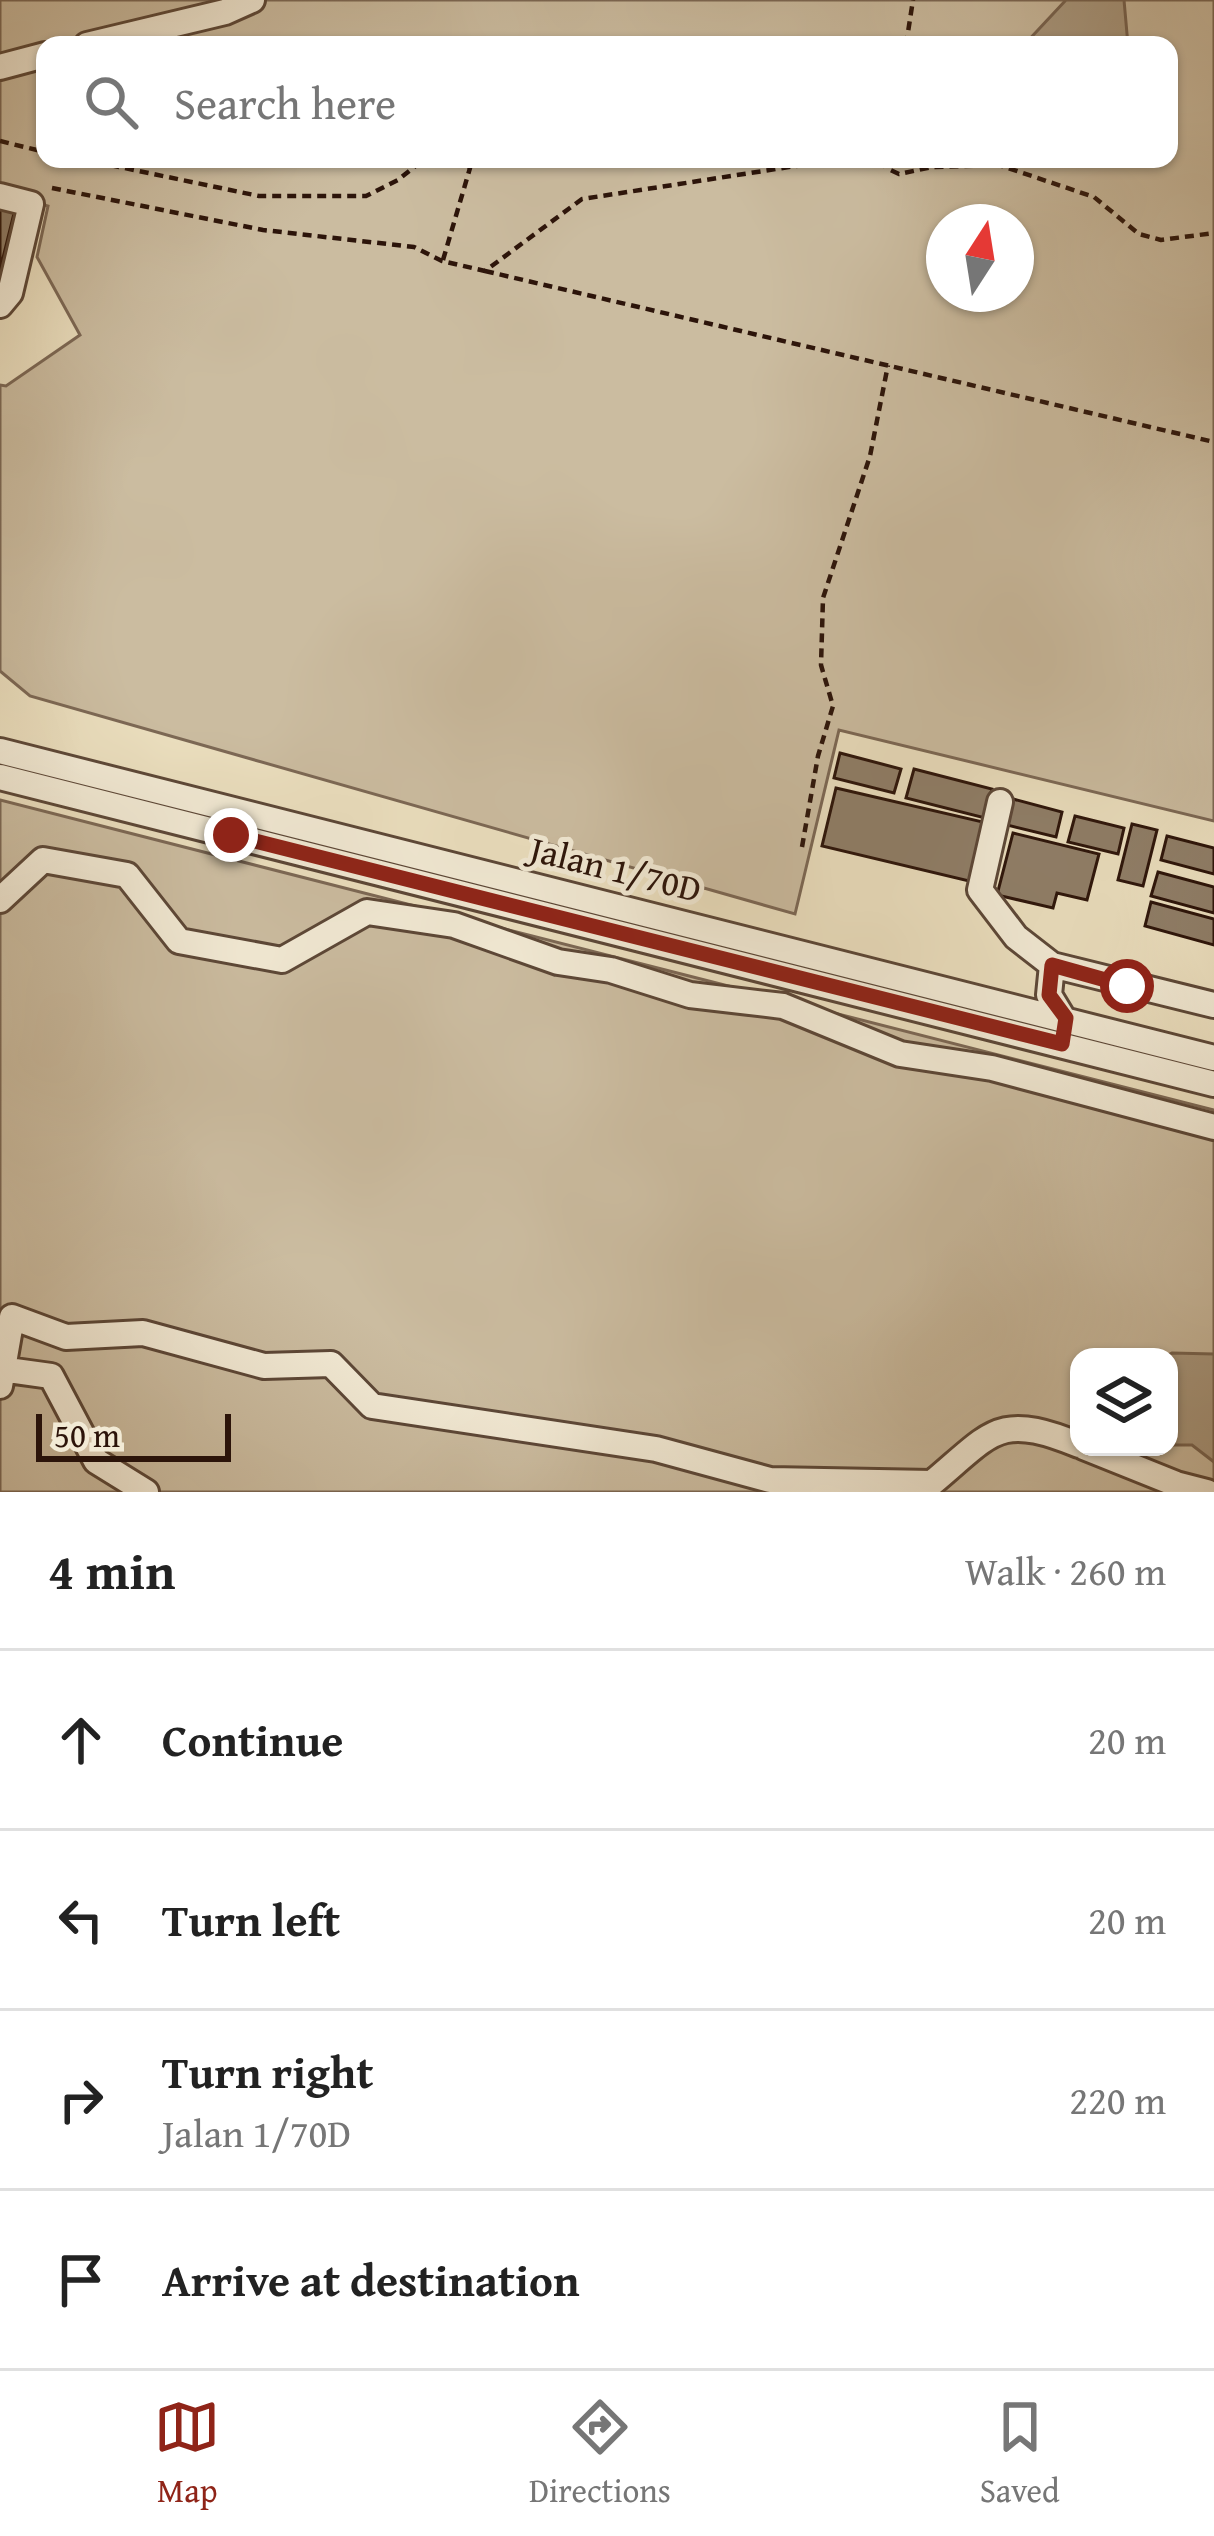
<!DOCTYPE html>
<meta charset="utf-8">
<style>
:root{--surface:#fff;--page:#f6f6f6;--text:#222;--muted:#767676;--line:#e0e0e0;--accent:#8f2418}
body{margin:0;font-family:"Gentium Book Plus",serif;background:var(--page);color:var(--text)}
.controls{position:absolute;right:36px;bottom:36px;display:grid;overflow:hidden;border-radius:24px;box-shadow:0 3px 9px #0004}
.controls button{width:108px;height:108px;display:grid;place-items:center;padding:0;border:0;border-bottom:3px solid var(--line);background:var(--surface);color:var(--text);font:60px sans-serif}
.compass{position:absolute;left:926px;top:204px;width:108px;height:108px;border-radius:50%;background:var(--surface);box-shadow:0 3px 9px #0004;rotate:12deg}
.scale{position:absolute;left:36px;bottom:30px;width:195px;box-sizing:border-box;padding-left:12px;border:6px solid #2c140a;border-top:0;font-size:33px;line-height:42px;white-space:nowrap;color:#2c140a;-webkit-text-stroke:9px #f2ead5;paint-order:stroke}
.stop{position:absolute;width:36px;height:36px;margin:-27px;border:9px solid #8f2418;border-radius:50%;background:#fff}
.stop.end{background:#8f2418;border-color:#fff;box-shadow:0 3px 12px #0008}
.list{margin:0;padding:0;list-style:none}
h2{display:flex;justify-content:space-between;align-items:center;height:156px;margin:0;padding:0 48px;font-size:51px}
h2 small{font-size:39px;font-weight:400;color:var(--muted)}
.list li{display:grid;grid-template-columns:78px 1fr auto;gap:36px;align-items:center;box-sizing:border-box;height:180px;padding:0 48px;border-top:3px solid var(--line)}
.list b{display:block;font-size:45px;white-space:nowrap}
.list p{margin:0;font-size:39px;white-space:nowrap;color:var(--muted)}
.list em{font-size:39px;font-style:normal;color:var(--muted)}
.icon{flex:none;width:66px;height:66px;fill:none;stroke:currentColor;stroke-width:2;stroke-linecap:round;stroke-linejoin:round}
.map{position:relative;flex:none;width:1214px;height:1492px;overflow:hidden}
.search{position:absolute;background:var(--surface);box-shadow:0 3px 9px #0004;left:36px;right:36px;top:36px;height:132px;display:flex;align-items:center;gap:30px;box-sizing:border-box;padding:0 42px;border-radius:24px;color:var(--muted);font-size:45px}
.sheet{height:876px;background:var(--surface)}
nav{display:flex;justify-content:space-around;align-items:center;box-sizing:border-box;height:168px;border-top:3px solid var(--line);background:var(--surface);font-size:33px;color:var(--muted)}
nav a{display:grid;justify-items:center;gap:6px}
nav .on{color:var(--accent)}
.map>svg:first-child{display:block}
</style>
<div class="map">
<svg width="1214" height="1492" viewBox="0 0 1214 1492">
<rect width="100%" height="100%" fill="#ebdfbf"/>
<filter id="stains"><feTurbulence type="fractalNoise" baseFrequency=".00167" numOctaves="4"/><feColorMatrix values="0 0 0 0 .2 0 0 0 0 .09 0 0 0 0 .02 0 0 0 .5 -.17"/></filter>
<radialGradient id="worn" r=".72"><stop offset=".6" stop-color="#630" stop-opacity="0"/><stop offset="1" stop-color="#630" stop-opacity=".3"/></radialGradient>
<path fill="#cbbca0" stroke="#7c6855" stroke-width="3" fill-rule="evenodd" d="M 0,0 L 1214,0 L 1214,821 L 839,730 L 795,914 L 30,696 L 0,671 L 0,385 L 6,386 L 80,335 L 37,257 L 48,206 L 0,192 ZM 45,45 L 1169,45 L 1169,159 L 45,159 ZM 944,222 L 1016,222 L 1016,294 L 944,294 Z
M 0,800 L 1214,1110 L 1214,1492 L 0,1492 ZM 1079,1357 L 1169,1357 L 1169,1447 L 1079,1447 Z"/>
<path fill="#aa9a81" stroke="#786451" stroke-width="3" d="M 1066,0 L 1124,0 L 1128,45 L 1024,45 Z
M 1172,1353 L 1214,1354 L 1214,1462 L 1192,1445 L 1169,1445 L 1169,1357 L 1164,1357 Z"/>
<path fill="#8f7e68" stroke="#2c140a" stroke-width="3" d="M 0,197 L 17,201 L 0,270 Z
M 840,753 L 901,769 L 894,793 L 834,778 Z
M 914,769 L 992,789 L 985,818 L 906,798 Z
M 836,788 L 983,822 L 969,881 L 822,846 Z
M 1013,799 L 1062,812 L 1056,837 L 1007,825 Z
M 1075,816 L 1124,828 L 1118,854 L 1068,842 Z
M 1132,824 L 1157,830 L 1143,886 L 1118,880 Z
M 1013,833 L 1099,854 L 1087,900 L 1057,893 L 1053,908 L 997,895 Z
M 1167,836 L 1214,848 L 1214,874 L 1161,860 Z
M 1158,872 L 1214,887 L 1214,913 L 1151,896 Z
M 1151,902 L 1214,919 L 1214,945 L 1145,926 Z"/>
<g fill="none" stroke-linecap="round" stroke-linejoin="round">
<defs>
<path id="minor" d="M 87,45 L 225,12 L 252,0
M 0,67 L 45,55
M 0,196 L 31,204 L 10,293 L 0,305
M 0,751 L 1214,1058
M 0,777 L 1214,1084
M 1000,802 L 980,890 L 1016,937 L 1052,965 L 1214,1005
M 0,900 L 43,860 L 127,875 L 179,941 L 282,960 L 367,912 L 454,925 L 558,962 L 611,970 L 690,995 L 783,1006 L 900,1054 L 992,1068 L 1214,1127
M 1052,965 L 1049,995 L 1066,1023
M 0,1369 L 51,1376 L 96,1461 L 146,1492
M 0,1386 L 12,1317 L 66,1337 L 143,1333 L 264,1366 L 331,1364 L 372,1406 L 656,1449 L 770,1480 L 932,1483 C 993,1432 998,1412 1079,1445
M 1084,1447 L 1176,1484 L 1207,1492"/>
</defs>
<use href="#minor" stroke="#5c4737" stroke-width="30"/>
<path stroke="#2c140a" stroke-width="4.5" stroke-dasharray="9 6" stroke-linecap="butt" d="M 906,45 L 913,0
M 0,141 L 45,152
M 81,159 L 259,196 L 366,196 L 398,180 L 424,159
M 883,159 L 886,168 L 899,174 L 932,167 L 999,165 L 1094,197 L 1139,234 L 1161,240 L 1214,233
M 52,188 L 263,230 L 414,247 L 442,261 L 485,271 L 582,199 L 841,159
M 443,260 L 470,168 L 462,159
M 485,271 L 1214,442
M 802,847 L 818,756 L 833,706 L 821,665 L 823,598 L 870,456 L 888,365"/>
<use href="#minor" stroke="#f2ead5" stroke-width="24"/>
</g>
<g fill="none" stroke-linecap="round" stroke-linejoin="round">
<path stroke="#8f2418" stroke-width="15" d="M 231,835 L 1062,1044 L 1066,1018 L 1049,995 L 1052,965 L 1127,986"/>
</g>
<g text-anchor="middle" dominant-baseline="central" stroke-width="10" stroke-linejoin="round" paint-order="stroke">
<g font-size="36" fill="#2c140a" stroke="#f2ead5">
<text transform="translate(616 868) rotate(14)">Jalan 1/70D</text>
</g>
</g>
<rect width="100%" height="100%" filter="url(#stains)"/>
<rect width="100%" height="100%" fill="url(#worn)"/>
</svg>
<div class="controls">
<button><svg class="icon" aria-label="layers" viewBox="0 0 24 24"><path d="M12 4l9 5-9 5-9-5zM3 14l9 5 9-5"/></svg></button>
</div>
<svg class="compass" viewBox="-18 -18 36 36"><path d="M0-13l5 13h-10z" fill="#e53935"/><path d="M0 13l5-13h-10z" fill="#767676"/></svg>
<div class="scale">50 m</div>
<div class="stop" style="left:1127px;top:986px"></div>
<div class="stop end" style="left:231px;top:835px"></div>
<div class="search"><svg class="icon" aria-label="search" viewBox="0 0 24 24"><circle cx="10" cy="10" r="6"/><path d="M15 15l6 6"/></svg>Search here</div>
</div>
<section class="sheet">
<h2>4 min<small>Walk · 260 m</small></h2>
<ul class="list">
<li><svg class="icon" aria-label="ahead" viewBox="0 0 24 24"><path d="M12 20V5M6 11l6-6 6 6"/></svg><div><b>Continue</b></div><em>20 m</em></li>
<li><svg class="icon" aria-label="left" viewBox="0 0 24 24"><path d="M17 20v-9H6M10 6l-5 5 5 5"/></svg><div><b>Turn left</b></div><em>20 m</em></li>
<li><svg class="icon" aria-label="right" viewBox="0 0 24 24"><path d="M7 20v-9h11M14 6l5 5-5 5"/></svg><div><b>Turn right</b><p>Jalan 1/70D</p></div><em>220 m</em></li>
<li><svg class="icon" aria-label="arrive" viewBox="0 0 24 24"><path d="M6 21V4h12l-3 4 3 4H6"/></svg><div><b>Arrive at destination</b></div></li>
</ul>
</section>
<nav>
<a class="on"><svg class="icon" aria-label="map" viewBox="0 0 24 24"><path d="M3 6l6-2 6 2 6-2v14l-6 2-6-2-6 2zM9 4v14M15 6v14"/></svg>Map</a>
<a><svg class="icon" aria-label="directions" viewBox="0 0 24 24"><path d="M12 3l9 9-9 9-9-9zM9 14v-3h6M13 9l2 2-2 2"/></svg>Directions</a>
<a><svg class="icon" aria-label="saved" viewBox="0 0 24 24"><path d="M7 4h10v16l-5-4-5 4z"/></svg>Saved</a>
</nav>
